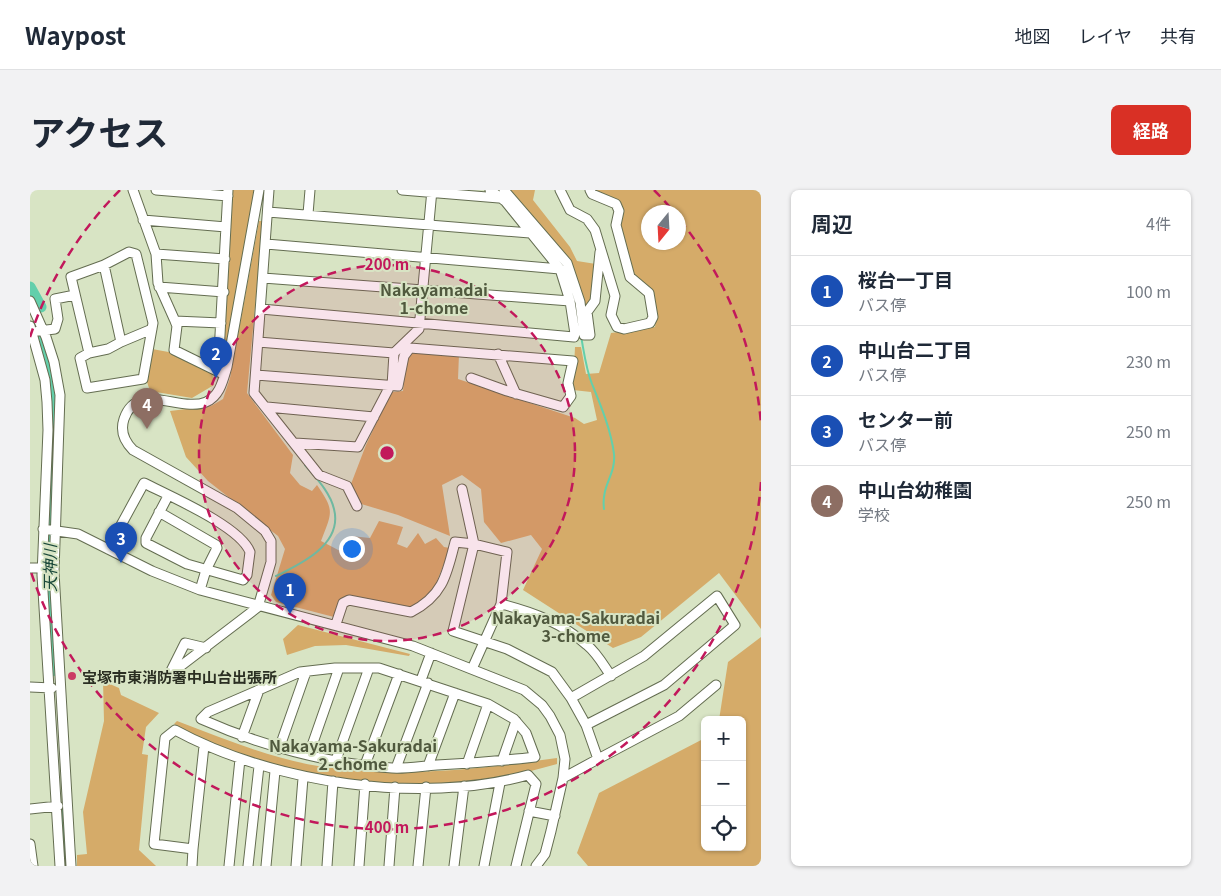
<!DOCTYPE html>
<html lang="ja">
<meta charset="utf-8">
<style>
:root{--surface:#fff;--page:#f2f2f3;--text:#1f2937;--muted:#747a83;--line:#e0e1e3;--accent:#d93025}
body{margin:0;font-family:Georgia,"Noto Sans JP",serif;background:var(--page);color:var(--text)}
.controls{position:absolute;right:15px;bottom:15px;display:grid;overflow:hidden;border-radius:8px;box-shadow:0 1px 4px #0004}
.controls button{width:45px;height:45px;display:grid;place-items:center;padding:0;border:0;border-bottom:1px solid var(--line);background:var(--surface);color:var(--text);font:25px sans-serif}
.compass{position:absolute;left:611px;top:15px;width:45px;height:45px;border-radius:50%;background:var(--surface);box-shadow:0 1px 4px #0004;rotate:198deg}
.you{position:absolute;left:321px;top:358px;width:18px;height:18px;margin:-12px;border:4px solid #fff;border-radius:50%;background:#1a73e8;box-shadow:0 0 0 8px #1a73e833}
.badge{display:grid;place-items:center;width:32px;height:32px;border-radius:50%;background:var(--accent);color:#fff;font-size:16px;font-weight:700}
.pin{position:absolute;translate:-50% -41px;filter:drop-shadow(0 1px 2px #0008)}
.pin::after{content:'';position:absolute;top:26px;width:18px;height:15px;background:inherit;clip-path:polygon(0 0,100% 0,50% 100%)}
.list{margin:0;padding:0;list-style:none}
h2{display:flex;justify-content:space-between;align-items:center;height:65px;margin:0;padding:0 20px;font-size:21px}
h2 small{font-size:16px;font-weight:400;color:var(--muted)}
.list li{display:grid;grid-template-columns:32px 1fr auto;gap:15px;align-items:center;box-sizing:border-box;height:70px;padding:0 20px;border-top:1px solid var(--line)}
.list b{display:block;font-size:19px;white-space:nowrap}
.list p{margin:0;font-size:16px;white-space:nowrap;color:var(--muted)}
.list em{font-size:16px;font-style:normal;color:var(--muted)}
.icon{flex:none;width:28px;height:28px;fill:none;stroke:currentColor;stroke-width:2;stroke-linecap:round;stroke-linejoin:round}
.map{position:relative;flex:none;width:731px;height:676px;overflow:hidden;border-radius:8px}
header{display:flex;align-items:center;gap:30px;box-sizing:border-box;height:70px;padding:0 25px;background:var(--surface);border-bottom:1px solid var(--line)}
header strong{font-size:24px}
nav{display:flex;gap:28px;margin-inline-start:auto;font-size:18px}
.intro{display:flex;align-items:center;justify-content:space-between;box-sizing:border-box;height:120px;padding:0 30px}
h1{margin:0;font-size:35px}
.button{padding:12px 22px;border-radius:8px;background:var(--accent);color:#fff;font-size:18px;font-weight:700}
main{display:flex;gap:30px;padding:0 30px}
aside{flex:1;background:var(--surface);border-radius:8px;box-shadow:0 1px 4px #0004}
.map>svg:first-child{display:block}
</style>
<header>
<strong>Waypost</strong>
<nav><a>地図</a><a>レイヤ</a><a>共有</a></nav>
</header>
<div class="intro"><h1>アクセス</h1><a class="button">経路</a></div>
<main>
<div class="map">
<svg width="731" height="676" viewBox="0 0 731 676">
<rect width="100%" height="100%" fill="#d8e4c4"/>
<path fill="#d5ab69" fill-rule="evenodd" d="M 199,0 L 225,0 L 192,176 Z
M 476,0 L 505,0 L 503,10 L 540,57 L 547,71 L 566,74 L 563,109 L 554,118 L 539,70 Z
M 564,0 L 731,0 L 731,439 L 689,383 L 611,447 L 583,458 L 493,400 L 512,359 L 501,345 L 471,353 L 454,332 L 451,299 L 432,285 L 412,295 L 420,346 L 368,325 L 328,313 L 321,294 L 336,255 L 361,202 L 373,201 L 376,172 L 383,162 L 429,164 L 428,189 L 545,228 L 554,234 L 567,230 L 561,202 L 543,200 L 545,157 L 551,157 L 556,184 L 569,183 L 581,143 L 625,137 L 626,127 L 623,103 L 603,87 L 589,34 L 591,19 ZM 618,22 L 648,22 L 648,52 L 618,52 Z
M 229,31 L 233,31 L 217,203 L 263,265 L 260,283 L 270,295 L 282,301 L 287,295 C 305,321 302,322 291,351 L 312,362 L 321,346 L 340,348 L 349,331 L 373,337 L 367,354 L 377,358 L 388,343 L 395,354 L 406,348 L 414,357 L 420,358 L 402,404 L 381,417 L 320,406 L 304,427 L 246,412 L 241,405 L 255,359 L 248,346 L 178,291 L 156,267 L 140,221 L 181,216 L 193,209 L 200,188 Z
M 122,159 L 144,163 L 182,181 L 184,195 L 162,208 L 120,201 L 116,189 Z
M 268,435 L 380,464 L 379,466 L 316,455 L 285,456 L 257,465 L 253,449 Z
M 731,447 L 731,676 L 558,676 L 547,663 L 569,603 L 675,548 L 675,657 L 712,657 L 712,530 L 689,530 L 698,472 Z
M 73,491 L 89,498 L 91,505 L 129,523 L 116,537 L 112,564 L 118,565 L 109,660 L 126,676 L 47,676 L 47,665 L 57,664 L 53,622 L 74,531 Z
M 147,531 C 193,548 239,568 288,576 C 368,589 448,579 527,568 L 527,574 C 508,579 488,585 468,588 C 356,604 242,590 144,534 Z"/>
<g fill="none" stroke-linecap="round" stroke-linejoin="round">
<path stroke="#63cfab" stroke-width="2" d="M 551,146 C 554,162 556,179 562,194 C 571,216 581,240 584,264 C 586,285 571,295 574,319
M 246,386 C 271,374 313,354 304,319 C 300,302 286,288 275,275"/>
<path stroke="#63cfab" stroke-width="11" d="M 0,97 L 11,117
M 10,147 L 21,187 L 24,225 L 17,383 L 22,481
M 31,622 L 36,676"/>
<defs>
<path id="minor" d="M 103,0 L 126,64 L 128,93 L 145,131 L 191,133
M 126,0 L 198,6
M 239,0 L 224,203 L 289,285 L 317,296 L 327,316
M 372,0 L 469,8
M 474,0 L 537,73 L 550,112 L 554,145 L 560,145 L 557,122 L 565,111 L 570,62
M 530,0 L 540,20 L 557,29 L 565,40 L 585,106 L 581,125 L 587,137 L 594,139 L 620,133 L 623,127 L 619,103 L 600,87 L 586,35 L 589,21 L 586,14 L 562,4 L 560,0
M 238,22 L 500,43
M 278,24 L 280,0
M 113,30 L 196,37
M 236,54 L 530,79
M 99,62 L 106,64 L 123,133 L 113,189 L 57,198 L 50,168 L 59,163 L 41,87 L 74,75 Z
M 126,64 L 195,69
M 233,88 L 540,111
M 129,97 L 194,102
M 0,111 L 16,147 L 24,172 L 30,205 L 24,382 L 41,676
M 231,119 L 544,147 L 545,144 L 540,111 L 530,79 L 475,11 L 460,0
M 145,131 L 147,136 L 144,160 L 191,183
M 0,136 L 15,190 L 17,212 L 18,240 L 12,385 L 30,676
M 8,141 L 25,139 L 28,129 L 25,109 L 45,105
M 91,152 L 122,139
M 228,152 L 364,163
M 59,163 L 78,159 L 91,152 L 74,75
M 468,164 L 486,204
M 188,181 L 198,0
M 226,185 L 368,196 L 374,166 L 380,158 L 543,171 L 538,193 L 541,206 L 533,217 L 477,201 L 441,188
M 362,196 L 364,163 L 389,139 L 402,0
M 237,217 L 344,227
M 265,253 L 328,257 L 360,196
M 129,322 L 186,355 L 187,358 L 176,380 L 170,400
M 13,339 L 48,344 L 122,381 L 170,400 L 383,456 L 494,500 L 512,515 L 520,526 L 530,545 L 535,569 L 533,588 L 521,641 L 515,664 L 506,676
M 78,359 L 114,293 C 139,306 210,336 220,362 L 217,385 L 213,390 L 157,374 L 116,353 L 116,348 L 138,306
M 0,378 L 12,378
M 471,414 C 503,422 532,433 557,455 C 567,463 574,476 581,486
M 306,434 L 313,413 L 319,410 L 381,422 C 413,406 417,384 425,352 L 444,354 L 432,299
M 176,458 L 155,453 L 139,485 L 228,417 L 241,372 L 241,351 L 235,341 L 207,318 L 103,260 C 94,251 90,241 94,229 C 107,190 151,223 176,212 C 190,206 193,190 197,177 L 229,0
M 305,478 L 349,478 L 458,514 L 484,529 L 496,543 L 505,567 C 473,571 440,573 407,575 C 392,576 376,579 362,578 C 298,574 229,555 171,529 L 178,522 L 270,482 Z
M 442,479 L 471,414 L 477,362 L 444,354 L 423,441 L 477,459 L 522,482 L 541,508 L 614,466 L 687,406 L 705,435 L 634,495 L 556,535 L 568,569 L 533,588
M 391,490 L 401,463
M 0,497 L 22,498
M 541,508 L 556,535
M 212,547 L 229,500
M 249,559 L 276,482
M 279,564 L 309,478
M 568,569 L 649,526 L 686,495
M 306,570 L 339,478
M 472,571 L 486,531
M 437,574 L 458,514
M 335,575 L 369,484
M 398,576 L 425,503
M 366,578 L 398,493
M 0,619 L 28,616
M 499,621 L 525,626
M 0,654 L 3,676
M 163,659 L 174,556
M 162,676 L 163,659 L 124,654 L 135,548 L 145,540 C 242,593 391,615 498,585 L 506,594 L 486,676
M 199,676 L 210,569
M 218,676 L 229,576
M 236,676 L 245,581
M 266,676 L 273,588
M 297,676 L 303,591
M 329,676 L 335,594
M 359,676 L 365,597
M 388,676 L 396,597
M 424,676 L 434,596
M 454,676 L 470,593"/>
</defs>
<use href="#minor" stroke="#646d51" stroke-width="11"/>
<use href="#minor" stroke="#fff" stroke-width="9"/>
</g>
<circle cx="357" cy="263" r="188" fill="#c2185b" fill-opacity=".12"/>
<g fill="none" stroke="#c2185b" stroke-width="2.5" stroke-dasharray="9 6">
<circle cx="357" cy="263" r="188"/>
<path d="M731 292A375 375 0 0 1 0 379M0 147A375 375 0 0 1 90 0M624 0A375 375 0 0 1 644 22M650 30A375 375 0 0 1 731 234"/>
</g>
<circle fill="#cb3c64" stroke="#d8e4c4" stroke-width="2" cx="42" cy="486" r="5"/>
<g text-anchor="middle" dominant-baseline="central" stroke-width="4" stroke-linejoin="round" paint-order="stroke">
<g font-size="15" font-weight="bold" fill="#2b2f23" stroke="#d8e4c4" text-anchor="start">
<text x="52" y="486">宝塚市東消防署中山台出張所</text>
</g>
<g font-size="16" font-weight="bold" fill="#50593e" stroke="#d8e4c4">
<text x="404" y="99">Nakayamadai<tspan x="404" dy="18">1-chome</tspan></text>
<text x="546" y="427">Nakayama-Sakuradai<tspan x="546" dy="18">3-chome</tspan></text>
<text x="323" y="555">Nakayama-Sakuradai<tspan x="323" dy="18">2-chome</tspan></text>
</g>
<g font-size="16" font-style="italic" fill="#1a483a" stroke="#d8e4c4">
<text transform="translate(19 378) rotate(-90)">天神川</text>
</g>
</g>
<circle cx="357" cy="263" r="8" fill="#c2185b" stroke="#d8e4c4" stroke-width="2.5"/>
<g font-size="15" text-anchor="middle" font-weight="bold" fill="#c2185b" stroke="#d8e4c4" stroke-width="4" stroke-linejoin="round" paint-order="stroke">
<text x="357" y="80">200 m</text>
<text x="357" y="643">400 m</text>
</g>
</svg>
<div class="controls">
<button>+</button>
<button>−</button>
<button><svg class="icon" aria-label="locate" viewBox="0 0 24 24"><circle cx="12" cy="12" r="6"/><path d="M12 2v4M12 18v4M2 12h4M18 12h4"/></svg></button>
</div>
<svg class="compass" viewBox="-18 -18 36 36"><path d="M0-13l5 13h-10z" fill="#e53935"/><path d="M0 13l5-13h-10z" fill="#747a83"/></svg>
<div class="you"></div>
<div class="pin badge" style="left:260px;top:424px;background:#1a4fb4">1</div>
<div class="pin badge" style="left:186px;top:188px;background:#1a4fb4">2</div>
<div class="pin badge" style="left:91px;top:373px;background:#1a4fb4">3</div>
<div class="pin badge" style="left:117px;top:239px;background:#8d6e63">4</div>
</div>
<aside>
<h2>周辺<small>4件</small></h2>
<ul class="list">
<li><span class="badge" style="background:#1a4fb4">1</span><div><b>桜台一丁目</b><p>バス停</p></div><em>100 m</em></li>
<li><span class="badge" style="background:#1a4fb4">2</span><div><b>中山台二丁目</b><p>バス停</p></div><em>230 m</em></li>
<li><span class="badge" style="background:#1a4fb4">3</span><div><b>センター前</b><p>バス停</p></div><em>250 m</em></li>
<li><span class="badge" style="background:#8d6e63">4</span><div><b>中山台幼稚園</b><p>学校</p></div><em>250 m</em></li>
</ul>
</aside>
</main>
